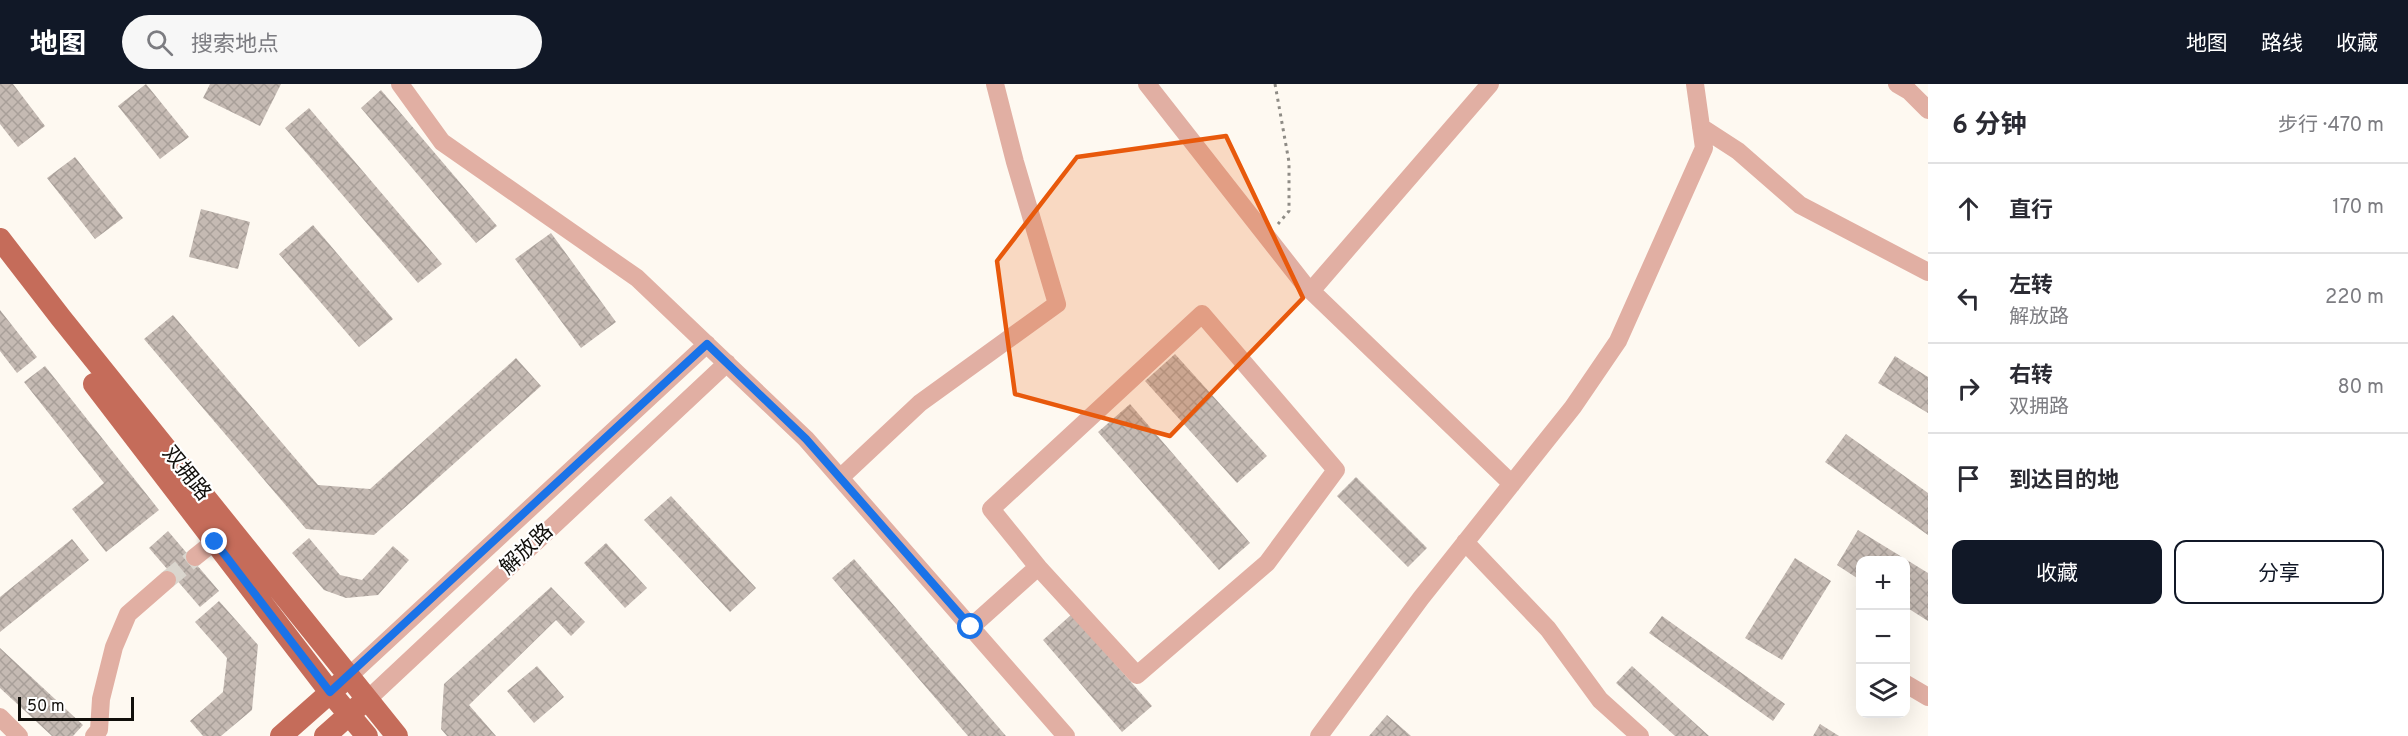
<!DOCTYPE html>
<html lang="zh">
<meta charset="utf-8">
<style>
:root{--surface:#fff;--page:#f7f7f7;--text:#2b2b33;--muted:#7c7c81;--line:#e1e1e2;--accent:#111827}
body{margin:0;font-family:Overpass,"Noto Sans SC",sans-serif;background:var(--page);color:var(--text)}
.controls{position:absolute;right:18px;bottom:18px;display:grid;overflow:hidden;border-radius:12px;box-shadow:0 6px 24px #0002}
.controls button{width:54px;height:54px;display:grid;place-items:center;padding:0;border:0;border-bottom:2px solid var(--line);background:var(--surface);color:var(--text);font:30px sans-serif}
.scale{position:absolute;left:18px;bottom:15px;width:116px;box-sizing:border-box;padding-left:6px;border:3px solid #110f0b;border-top:0;font-size:16px;line-height:21px;white-space:nowrap;color:#110f0b;-webkit-text-stroke:4px #fff;paint-order:stroke}
.stop{position:absolute;width:18px;height:18px;margin:-14px;border:4px solid #1a73e8;border-radius:50%;background:#fff}
.stop.end{background:#1a73e8;border-color:#fff;box-shadow:0 2px 6px #0008}
.list{margin:0;padding:0;list-style:none}
h2{display:flex;justify-content:space-between;align-items:center;height:78px;margin:0;padding:0 24px;font-size:26px}
h2 small{font-size:20px;font-weight:400;color:var(--muted)}
.list li{display:grid;grid-template-columns:39px 1fr auto;gap:18px;align-items:center;box-sizing:border-box;height:90px;padding:0 24px;border-top:2px solid var(--line)}
.list b{display:block;font-size:22px;white-space:nowrap}
.list p{margin:0;font-size:20px;white-space:nowrap;color:var(--muted)}
.list em{font-size:20px;font-style:normal;color:var(--muted)}
.actions{display:flex;gap:12px;padding:18px 24px}
.actions a{flex:1;padding:14px 0;border:2px solid var(--accent);border-radius:12px;text-align:center;font-size:21px;color:var(--accent)}
.actions .main{background:var(--accent);color:#fff}
.icon{flex:none;width:33px;height:33px;fill:none;stroke:currentColor;stroke-width:2;stroke-linecap:round;stroke-linejoin:round}
.map{position:relative;flex:none;width:1928px;height:652px;overflow:hidden}
header{display:flex;align-items:center;gap:36px;box-sizing:border-box;height:84px;padding:0 30px;background:var(--accent);color:#fff}
header strong{font-size:28px}
nav{display:flex;gap:33px;margin-inline-start:auto;font-size:21px}
.search{width:420px;height:54px;background:var(--page);display:flex;align-items:center;gap:15px;box-sizing:border-box;padding:0 21px;border-radius:33px;color:var(--muted);font-size:22px}
main{display:flex}
aside{flex:1;background:var(--surface)}
.map>svg:first-child{display:block}
</style>
<header>
<strong>地图</strong>
<div class="search"><svg class="icon" aria-label="search" viewBox="0 0 24 24"><circle cx="10" cy="10" r="6"/><path d="M15 15l6 6"/></svg>搜索地点</div>
<nav><a>地图</a><a>路线</a><a>收藏</a></nav>
</header>
<main>
<div class="map">
<svg width="1928" height="652" viewBox="0 0 1928 652">
<defs>
<pattern id="building-cross-hatch" width="8" height="8" patternUnits="userSpaceOnUse" patternTransform="scale(1.5)"><rect width="8" height="8" fill="#c5bab3"/><path d="M0 0l8 8M0 8l8-8" fill="none" stroke="#a89f99"/></pattern>
</defs>
<rect width="100%" height="100%" fill="#fef9f1"/>
<path fill="url(#building-cross-hatch)" d="M 0,0 L 13,0 L 45,42 L 18,63 L 0,40 Z
M 146,0 L 189,53 L 160,75 L 118,22 Z
M 210,0 L 281,0 L 260,42 L 203,14 Z
M 381,6 L 497,142 L 476,159 L 361,24 Z
M 309,24 L 442,180 L 418,199 L 285,44 Z
M 75,73 L 123,134 L 95,155 L 47,94 Z
M 201,125 L 250,138 L 238,185 L 189,173 Z
M 313,141 L 393,235 L 359,263 L 279,170 Z
M 551,149 L 616,238 L 581,264 L 515,175 Z
M 0,226 L 37,273 L 17,289 L 0,267 Z
M 173,231 L 318,401 L 370,405 L 516,274 L 541,302 L 374,451 L 306,445 L 144,255 Z
M 1175,270 L 1267,372 L 1237,399 L 1145,297 Z
M 1895,272 L 1928,293 L 1928,329 L 1878,299 Z
M 45,282 L 159,426 L 106,468 L 72,425 L 104,399 L 24,298 Z
M 1130,320 L 1250,459 L 1219,486 L 1098,348 Z
M 1846,350 L 1928,409 L 1928,451 L 1825,378 Z
M 1356,393 L 1427,464 L 1408,483 L 1337,412 Z
M 671,412 L 756,504 L 730,528 L 644,436 Z
M 1858,446 L 1928,489 L 1928,537 L 1906,523 L 1906,476 L 1860,476 L 1860,496 L 1837,481 Z
M 168,447 L 219,507 L 200,523 L 149,464 Z
M 309,454 L 340,491 L 362,496 L 393,462 L 409,476 L 378,511 L 346,514 L 324,506 L 292,469 Z
M 72,455 L 89,476 L 0,548 L 0,513 Z
M 606,459 L 647,504 L 625,524 L 584,479 Z
M 1795,474 L 1831,497 L 1782,576 L 1745,554 Z
M 854,475 L 1006,652 L 968,652 L 832,494 Z
M 551,503 L 585,538 L 571,552 L 556,536 L 469,621 L 496,652 L 447,652 L 441,645 L 444,600 Z
M 219,517 L 258,561 L 252,626 L 221,652 L 203,652 L 190,637 L 223,608 L 227,574 L 195,538 Z
M 1072,530 L 1152,622 L 1122,648 L 1043,556 Z
M 1662,532 L 1785,620 L 1773,637 L 1649,549 Z
M 0,564 L 83,641 L 73,652 L 52,652 L 0,604 Z
M 537,582 L 564,613 L 534,639 L 507,607 Z
M 1632,582 L 1709,652 L 1675,652 L 1616,599 Z
M 1387,631 L 1411,652 L 1369,652 Z
M 1820,640 L 1839,652 L 1813,652 Z"/>
<g fill="none" stroke-linecap="round" stroke-linejoin="round">
<path stroke="#dad6ce" stroke-width="18" stroke-dasharray="18 9" stroke-linecap="butt" d="M 167,496 L 195,473"/>
<path stroke="#8e8b85" stroke-width="3" stroke-dasharray="3 4.5" stroke-linecap="butt" d="M 1275,0 L 1289,78 L 1289,127 L 1278,140"/>
<path stroke="#e1afa3" stroke-width="18" d="M 400,0 L 442,58 L 637,194 L 806,355 L 1066,652
M 1147,0 L 1304,200 L 1512,400
M 1897,0 L 1909,7 L 1928,26
M 1701,43 L 1738,67 L 1800,121 L 1928,188
M 1311,207 L 1490,0
M 840,394 L 920,319 L 1057,220 L 1015,78 L 995,0
M 1465,458 L 1548,545 L 1600,616 L 1640,652
M 195,473 L 215,457
M 971,543 L 1038,483 L 991,425 L 1202,230 L 1336,386 L 1267,479 L 1137,591 L 1038,483
M 349,592 L 707,260
M 1906,600 L 1928,613
M 368,615 L 727,279
M 0,633 L 19,652
M 94,652 L 99,646 L 101,615 L 114,563 L 128,530 L 167,496
M 1319,652 L 1421,514 L 1573,323 L 1618,257 L 1704,64 L 1695,0"/>
<path stroke="#c56c5a" stroke-width="22" d="M 0,155 L 61,234 L 397,652
M 94,300 L 330,608 L 367,652
M 281,652 L 341,599
M 325,652 L 360,621"/>
</g>
<g fill="none" stroke-linecap="round" stroke-linejoin="round">
<path stroke="#1a73e8" stroke-width="8" d="M 215,458 L 330,608 L 707,260 L 806,355 L 971,543"/>
</g>
<path fill="#e8590c" fill-opacity="0.2" stroke="#e8590c" stroke-width="4.5" stroke-linejoin="round" d="M 1226,52 L 1303,214 L 1170,352 L 1015,310 L 997,177 L 1077,73 Z"/>
<g text-anchor="middle" dominant-baseline="central" stroke-width="4.5" stroke-linejoin="round" paint-order="stroke">
<g font-size="21" fill="#110f0b" stroke="#fff">
<text transform="translate(186 390) rotate(51)">双拥路</text>
<text transform="translate(527 466) rotate(-43)">解放路</text>
</g>
</g>
</svg>
<div class="controls">
<button>+</button>
<button>−</button>
<button><svg class="icon" aria-label="layers" viewBox="0 0 24 24"><path d="M12 4l9 5-9 5-9-5zM3 14l9 5 9-5"/></svg></button>
</div>
<div class="scale">50 m</div>
<div class="stop" style="left:971px;top:543px"></div>
<div class="stop end" style="left:215px;top:458px"></div>
</div>
<aside>
<h2>6 分钟<small>步行 · 470 m</small></h2>
<ul class="list">
<li><svg class="icon" aria-label="ahead" viewBox="0 0 24 24"><path d="M12 20V5M6 11l6-6 6 6"/></svg><div><b>直行</b></div><em>170 m</em></li>
<li><svg class="icon" aria-label="left" viewBox="0 0 24 24"><path d="M17 20v-9H6M10 6l-5 5 5 5"/></svg><div><b>左转</b><p>解放路</p></div><em>220 m</em></li>
<li><svg class="icon" aria-label="right" viewBox="0 0 24 24"><path d="M7 20v-9h11M14 6l5 5-5 5"/></svg><div><b>右转</b><p>双拥路</p></div><em>80 m</em></li>
<li><svg class="icon" aria-label="arrive" viewBox="0 0 24 24"><path d="M6 21V4h12l-3 4 3 4H6"/></svg><div><b>到达目的地</b></div></li>
</ul>
<div class="actions"><a class="main">收藏</a><a>分享</a></div>
</aside>
</main>
